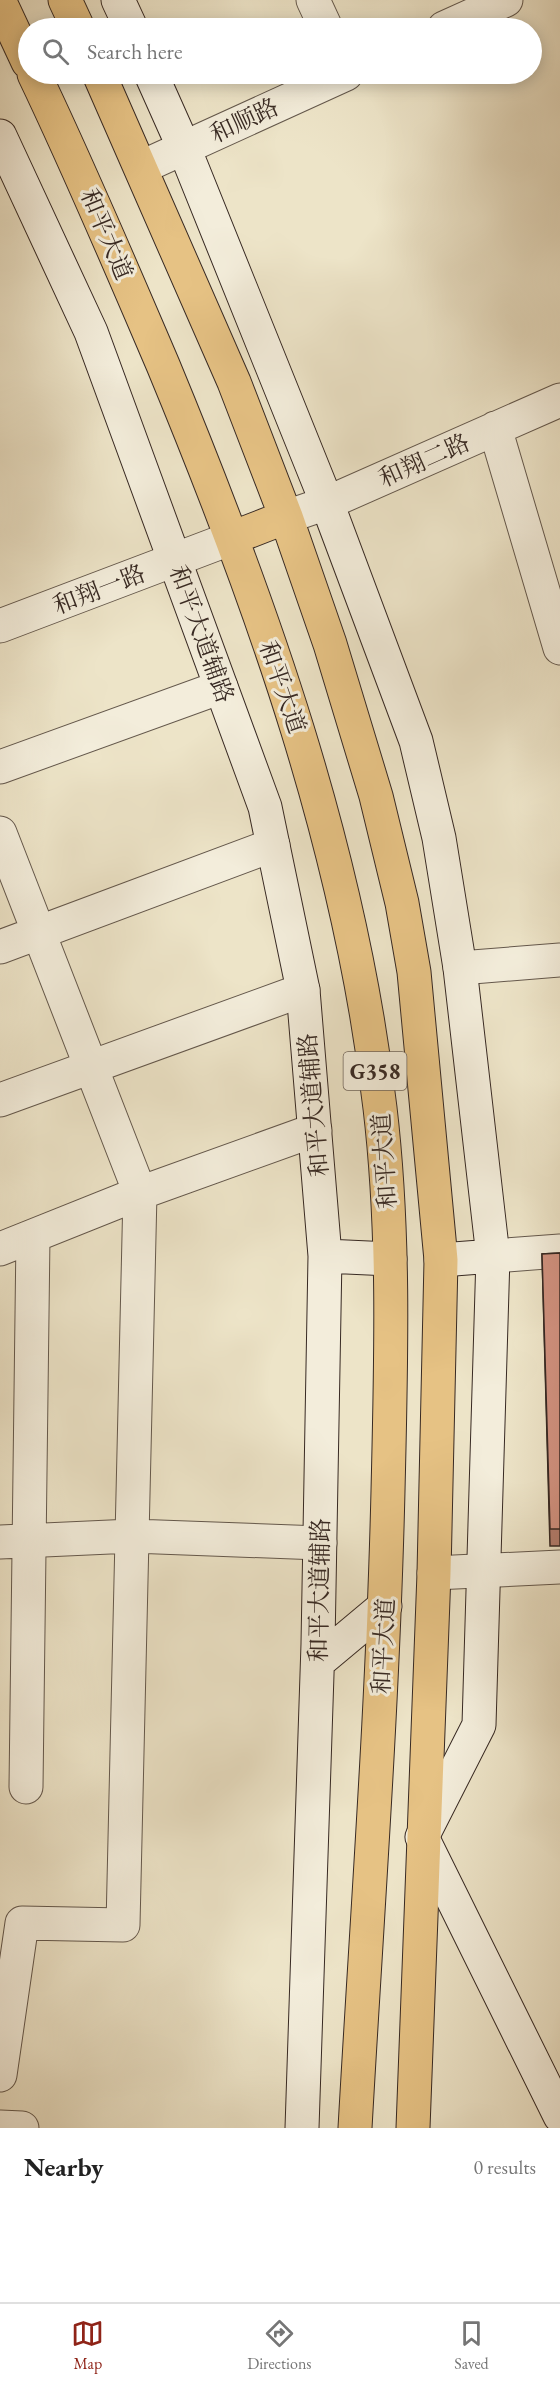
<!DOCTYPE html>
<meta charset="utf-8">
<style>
:root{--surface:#fff;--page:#f2f2f2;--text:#222;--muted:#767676;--line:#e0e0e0;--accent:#8f2418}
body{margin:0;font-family:"EB Garamond","Noto Serif SC",serif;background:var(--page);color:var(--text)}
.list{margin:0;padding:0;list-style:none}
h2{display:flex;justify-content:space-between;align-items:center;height:78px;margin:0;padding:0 24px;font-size:26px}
h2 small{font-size:20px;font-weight:400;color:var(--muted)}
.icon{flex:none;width:33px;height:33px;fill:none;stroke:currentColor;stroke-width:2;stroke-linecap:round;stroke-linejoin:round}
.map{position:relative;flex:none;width:560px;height:2128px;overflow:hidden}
.search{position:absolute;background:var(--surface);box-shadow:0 3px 15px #0003;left:18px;right:18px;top:18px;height:66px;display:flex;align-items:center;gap:15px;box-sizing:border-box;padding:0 21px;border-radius:33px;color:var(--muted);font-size:22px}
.sheet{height:174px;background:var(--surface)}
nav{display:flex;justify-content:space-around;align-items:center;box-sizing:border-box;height:84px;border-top:2px solid var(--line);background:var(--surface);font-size:16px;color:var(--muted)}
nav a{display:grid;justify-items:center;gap:3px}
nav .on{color:var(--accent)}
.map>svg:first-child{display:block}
</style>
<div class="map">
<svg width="560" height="2128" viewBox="0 0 560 2128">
<rect width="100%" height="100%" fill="#ede4c8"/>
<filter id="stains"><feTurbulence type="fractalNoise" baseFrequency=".00333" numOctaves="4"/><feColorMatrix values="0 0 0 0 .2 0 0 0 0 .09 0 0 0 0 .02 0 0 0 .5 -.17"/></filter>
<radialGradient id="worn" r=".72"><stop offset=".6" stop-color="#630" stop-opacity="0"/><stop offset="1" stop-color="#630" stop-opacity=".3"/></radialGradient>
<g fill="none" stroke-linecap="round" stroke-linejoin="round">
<defs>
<path id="minor" d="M 313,0 L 326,28
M 0,767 L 221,687
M 0,833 L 140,1193 L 123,1925 L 22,1923 L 0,2075
M 0,947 L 273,845
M 0,1100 L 303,990
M 0,1249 L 140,1193 L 315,1130
M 0,1542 L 132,1536 L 320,1543
M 434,1573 L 560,1567
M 26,1787 L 33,1236"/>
<path id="tertiary" d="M 444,28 L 506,0
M 142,167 L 346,74
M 495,428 L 560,648
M 286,517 L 327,503 L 560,400
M 0,626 L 232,538
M 460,968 L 560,960
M 493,1256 L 560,1251
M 0,2127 L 22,2128"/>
<path id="secondary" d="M 118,0 L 131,28
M 151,74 L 184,148 L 327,503 L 416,741 L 439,838 L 460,968 L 493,1256 L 479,1725 L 422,1837 L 560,2116
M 0,136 L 91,332 L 265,807 L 303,990 L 325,1256 L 318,1644 L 302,2128
M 325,1256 L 390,1259
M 441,1260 L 493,1256
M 318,1662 L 385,1606"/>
<path id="trunk" d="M 65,0 L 78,28
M 0,2 L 28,62
M 34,74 C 80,170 121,267 163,365 C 262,604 350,850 380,1108 C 395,1235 391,1363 388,1491 C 383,1703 367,1916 355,2128
M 99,74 L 234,382 L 286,517 L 330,644 L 376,796 L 402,903 L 414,972 L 441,1260 L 434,1573 L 413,2128
M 232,538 L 286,517"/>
</defs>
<use href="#minor" stroke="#64584c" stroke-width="35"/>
<use href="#tertiary" stroke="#64584c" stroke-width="35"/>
<use href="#secondary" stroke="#372923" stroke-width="35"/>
<use href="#trunk" stroke="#372923" stroke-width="35"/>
<use href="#minor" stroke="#f3eddb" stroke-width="33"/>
<use href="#tertiary" stroke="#f3eddb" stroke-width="33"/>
<use href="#secondary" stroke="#f3eddb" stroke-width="33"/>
<use href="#trunk" stroke="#e6c284" stroke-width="33"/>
</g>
<path fill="#b47e6e" stroke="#372923" stroke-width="1.5" d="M 560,1253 L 560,1546 L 550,1546 L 542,1254 Z"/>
<path fill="#d19280" stroke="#372923" stroke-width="1.5" d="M 560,1253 L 560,1529 L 550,1529 L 542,1254 Z"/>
<g text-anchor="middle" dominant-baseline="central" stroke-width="6" stroke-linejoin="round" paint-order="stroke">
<rect fill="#f3eddb" stroke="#6f645a" stroke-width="1.5" x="343.5" y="1052" width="63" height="38" rx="4.5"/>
<g font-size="22" font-weight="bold" fill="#372923">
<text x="375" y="1071">G358</text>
</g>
<g font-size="24" fill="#372923" stroke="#f3eddb">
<text transform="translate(244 120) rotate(-25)">和顺路</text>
<text transform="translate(107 234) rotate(67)">和平大道</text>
<text transform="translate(424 460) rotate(-24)">和翔二路</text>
<text transform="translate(99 589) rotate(-21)">和翔一路</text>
<text transform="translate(202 634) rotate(70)">和平大道辅路</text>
<text transform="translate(283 687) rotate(71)">和平大道</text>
<text transform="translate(313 1105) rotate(-95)">和平大道辅路</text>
<text transform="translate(384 1161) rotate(-94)">和平大道</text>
<text transform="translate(319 1590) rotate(-89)">和平大道辅路</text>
<text transform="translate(383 1646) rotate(-87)">和平大道</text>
</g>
</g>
<rect width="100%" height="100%" filter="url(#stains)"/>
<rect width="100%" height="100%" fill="url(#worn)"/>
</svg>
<div class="search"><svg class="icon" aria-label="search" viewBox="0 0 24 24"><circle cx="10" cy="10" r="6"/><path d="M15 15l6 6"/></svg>Search here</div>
</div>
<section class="sheet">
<h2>Nearby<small>0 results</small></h2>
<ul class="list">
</ul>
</section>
<nav>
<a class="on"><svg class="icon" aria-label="map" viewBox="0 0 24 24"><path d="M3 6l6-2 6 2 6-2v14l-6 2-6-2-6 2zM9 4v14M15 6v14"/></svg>Map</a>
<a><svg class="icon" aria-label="directions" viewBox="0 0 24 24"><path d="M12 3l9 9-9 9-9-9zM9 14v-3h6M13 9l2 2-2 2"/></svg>Directions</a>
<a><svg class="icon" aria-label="saved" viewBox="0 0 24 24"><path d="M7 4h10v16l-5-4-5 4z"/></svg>Saved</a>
</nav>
